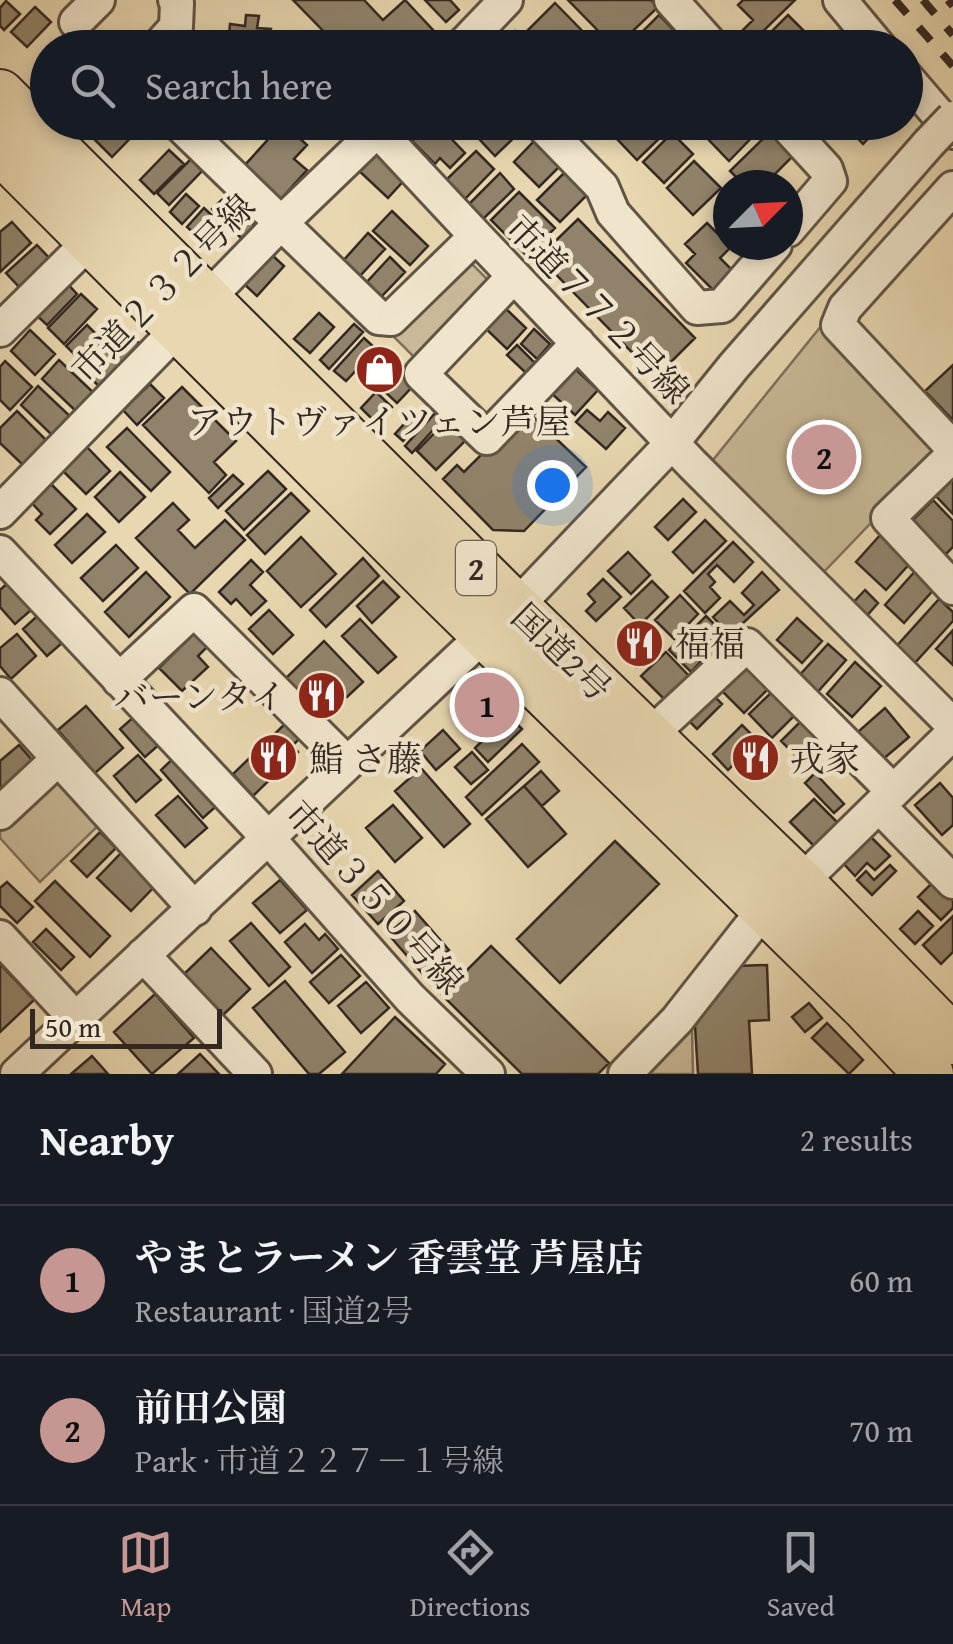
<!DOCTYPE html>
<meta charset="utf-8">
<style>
:root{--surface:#171b24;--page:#242831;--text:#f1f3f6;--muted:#9ea1a6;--line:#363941;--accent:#c59692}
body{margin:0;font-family:"Gentium Book Plus","Noto Serif JP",serif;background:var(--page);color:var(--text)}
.compass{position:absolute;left:713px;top:170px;width:90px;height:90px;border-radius:50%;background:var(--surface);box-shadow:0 5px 15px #0003;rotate:66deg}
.scale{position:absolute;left:30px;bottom:25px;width:192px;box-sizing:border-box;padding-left:10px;border:5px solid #332821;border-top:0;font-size:28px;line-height:35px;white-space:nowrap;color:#332821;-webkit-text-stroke:8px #f0e5cc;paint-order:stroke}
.you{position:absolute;left:552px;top:485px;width:35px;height:35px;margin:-25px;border:8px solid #fff;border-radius:50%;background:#1a73e8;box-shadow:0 0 0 15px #1a73e833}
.badge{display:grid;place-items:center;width:65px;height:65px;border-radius:50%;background:var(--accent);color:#111;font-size:32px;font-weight:700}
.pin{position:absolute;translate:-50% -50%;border:5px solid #fff;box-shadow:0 2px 10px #0006}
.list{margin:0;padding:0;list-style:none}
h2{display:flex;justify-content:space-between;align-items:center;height:130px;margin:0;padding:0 40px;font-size:42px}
h2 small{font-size:32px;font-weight:400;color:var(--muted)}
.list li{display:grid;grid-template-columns:65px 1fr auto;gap:30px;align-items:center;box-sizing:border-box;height:150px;padding:0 40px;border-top:2px solid var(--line)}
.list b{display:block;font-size:38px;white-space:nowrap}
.list p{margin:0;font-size:32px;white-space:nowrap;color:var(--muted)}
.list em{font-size:32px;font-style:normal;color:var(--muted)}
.icon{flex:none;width:55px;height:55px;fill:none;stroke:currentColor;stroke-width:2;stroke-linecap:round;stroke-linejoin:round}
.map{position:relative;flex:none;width:953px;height:1074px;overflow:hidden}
.search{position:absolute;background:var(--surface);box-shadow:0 5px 15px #0003;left:30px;right:30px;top:30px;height:110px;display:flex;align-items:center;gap:25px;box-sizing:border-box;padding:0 35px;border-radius:55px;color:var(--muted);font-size:38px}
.sheet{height:430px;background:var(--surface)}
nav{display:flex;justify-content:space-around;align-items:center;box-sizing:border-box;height:140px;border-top:2px solid var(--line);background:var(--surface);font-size:28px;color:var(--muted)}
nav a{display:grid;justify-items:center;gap:5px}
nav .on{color:var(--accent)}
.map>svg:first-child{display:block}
</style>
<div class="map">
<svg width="953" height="1074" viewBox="0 0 953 1074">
<rect width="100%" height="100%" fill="#e8d7b0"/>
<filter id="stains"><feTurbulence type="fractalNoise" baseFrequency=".002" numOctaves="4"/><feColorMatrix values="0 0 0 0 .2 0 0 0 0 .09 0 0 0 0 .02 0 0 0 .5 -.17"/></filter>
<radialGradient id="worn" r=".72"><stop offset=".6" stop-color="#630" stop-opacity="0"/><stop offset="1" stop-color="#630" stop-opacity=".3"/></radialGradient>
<path fill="#c9b998" stroke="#7e705c" stroke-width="2.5" d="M 466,258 L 492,284 L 418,361 L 393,336 Z
M 822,325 L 941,450 L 819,577 L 709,465 Z
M 58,770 L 103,821 L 40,882 L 0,838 L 0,824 Z
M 688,1026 L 692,1029 L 693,1074 L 644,1074 Z"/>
<path fill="#91836b" stroke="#332821" stroke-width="2.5" d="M 293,0 L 364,0 L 383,20 L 405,0 L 433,30 L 415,48 L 325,48 L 332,40 Z
M 425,0 L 450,0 L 459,10 L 446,22 Z
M 568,0 L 651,0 L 658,7 L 615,48 Z
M 743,0 L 795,0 L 751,43 L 740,33 L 753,20 L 738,5 Z
M 6,1 L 20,14 L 4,30 L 0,26 L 0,8 Z
M 555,3 L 599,48 L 544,48 L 527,31 Z
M 35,7 L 51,22 L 27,47 L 11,32 Z
M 246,15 L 259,16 L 257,28 L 271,29 L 269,43 L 301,48 L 228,45 L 230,24 L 245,26 Z
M 659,15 L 679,36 L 668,48 L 626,48 Z
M 788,15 L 813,40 L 805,48 L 766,48 L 761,42 Z
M 515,31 L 531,48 L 498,48 Z
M 838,31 L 854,48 L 821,48 Z
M 101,122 L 146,122 L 112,157 L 89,134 Z
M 412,122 L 435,122 L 465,153 L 450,168 L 440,158 L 435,164 L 412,141 L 418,135 L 409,126 Z
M 498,122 L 519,122 L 524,128 L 495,156 L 480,140 Z
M 634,122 L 660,122 L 668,130 L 637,160 L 617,139 Z
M 717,122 L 755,122 L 761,128 L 729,161 L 704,135 Z
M 842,122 L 884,122 L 863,144 Z
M 283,123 L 307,145 L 294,159 L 307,170 L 280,200 L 244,166 Z
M 770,132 L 794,155 L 764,185 L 744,185 L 730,171 Z
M 672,133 L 693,154 L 664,183 L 643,162 Z
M 538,137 L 563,163 L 539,187 L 514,162 Z
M 377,148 L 407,177 L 388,198 L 357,169 Z
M 169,150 L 184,164 L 154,194 L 140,180 Z
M 476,151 L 494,169 L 464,200 L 445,181 Z
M 191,159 L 203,170 L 169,205 L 157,193 Z
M 694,161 L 721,188 L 693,215 L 667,188 Z
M 566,171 L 589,193 L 560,222 L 537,200 Z
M 500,173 L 514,189 L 481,221 L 467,206 Z
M 519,192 L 555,228 L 527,256 L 491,220 Z
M 186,194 L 199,206 L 182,224 L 170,212 Z
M 226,196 L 255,226 L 242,239 L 212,209 Z
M 204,208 L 217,220 L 200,239 L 187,227 Z
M 392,211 L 428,246 L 410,265 L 373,231 Z
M 578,219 L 695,338 L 656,377 L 539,257 Z
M 12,222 L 31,243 L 0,272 L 0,232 Z
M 707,223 L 731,247 L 720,258 L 734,272 L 714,291 L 686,263 L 695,254 L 685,244 Z
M 368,233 L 385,249 L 359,277 L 342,262 Z
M 37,245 L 52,261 L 21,289 L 6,273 Z
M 271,254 L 284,266 L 257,296 L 244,284 Z
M 390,257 L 405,272 L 381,297 L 366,283 Z
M 64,280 L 77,294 L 47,325 L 33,312 Z
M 81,294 L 97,309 L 64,344 L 48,328 Z
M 503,306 L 526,328 L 507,349 L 484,327 Z
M 319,313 L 334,327 L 310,353 L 294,339 Z
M 354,324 L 363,332 L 329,369 L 320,360 Z
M 87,325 L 106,344 L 86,366 L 66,346 Z
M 534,329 L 550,344 L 537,359 L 521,344 Z
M 30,330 L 55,354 L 35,375 L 11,351 Z
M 125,330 L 143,347 L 103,390 L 84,372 Z
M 364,338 L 376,349 L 346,381 L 334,371 Z
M 517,345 L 535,363 L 526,373 L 507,355 Z
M 59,360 L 98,397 L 80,415 L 42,379 Z
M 5,361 L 32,387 L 10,410 L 0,400 L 0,367 Z
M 953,365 L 953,420 L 925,391 Z
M 572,366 L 598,390 L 575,415 L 549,391 Z
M 398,373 L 413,386 L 397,403 L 383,390 Z
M 150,384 L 164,398 L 137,425 L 123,410 Z
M 38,386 L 75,421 L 57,440 L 21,405 Z
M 182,387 L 236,441 L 214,462 L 226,475 L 209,493 L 143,425 Z
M 376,392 L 392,407 L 377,424 L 361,408 Z
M 526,410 L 586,467 L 524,531 L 493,530 L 443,479 L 457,465 L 464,472 Z
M 587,410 L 600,421 L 608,412 L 625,428 L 606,449 L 576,422 Z
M 17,411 L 47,441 L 23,465 L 0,443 L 0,428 Z
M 437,411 L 444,418 L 412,453 L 405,446 Z
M 415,412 L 423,419 L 403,441 L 395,434 Z
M 450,417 L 470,436 L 436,470 L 417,451 Z
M 127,428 L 170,472 L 151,491 L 107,447 Z
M 86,446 L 110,471 L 86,494 L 61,469 Z
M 268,471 L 286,489 L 244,530 L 226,511 Z
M 120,472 L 145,497 L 119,522 L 95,497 Z
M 233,475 L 243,484 L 218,508 L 209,498 Z
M 953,479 L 953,514 L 936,496 Z
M 49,482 L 76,509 L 50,534 L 36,520 L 42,514 L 30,501 Z
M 291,493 L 309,511 L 265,554 L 247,535 Z
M 683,499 L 696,512 L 668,540 L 655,527 Z
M 933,500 L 953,521 L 953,547 L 942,558 L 909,524 Z
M 173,503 L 189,520 L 178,530 L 195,548 L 225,520 L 245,540 L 190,594 L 136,538 Z
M 87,514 L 105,532 L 72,563 L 55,545 Z
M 705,520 L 726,541 L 693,573 L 673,552 Z
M 882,533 L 912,561 L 886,590 L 856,562 Z
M 301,537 L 336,574 L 301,607 L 267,571 Z
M 733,542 L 753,562 L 734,582 L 717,565 L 708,574 L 715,582 L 710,587 L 720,598 L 705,613 L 684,591 Z
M 116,545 L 138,568 L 103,601 L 81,578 Z
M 628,552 L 650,575 L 631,594 L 608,571 Z
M 363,558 L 379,576 L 326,627 L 310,610 Z
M 251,560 L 263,572 L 250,585 L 266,601 L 251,615 L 236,599 L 231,604 L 219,592 Z
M 917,569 L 936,587 L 904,623 L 885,605 Z
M 146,572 L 170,597 L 129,637 L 105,612 Z
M 762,572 L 779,590 L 730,635 L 713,617 L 730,601 L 744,615 L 754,605 L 742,593 Z
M 14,577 L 38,604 L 15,624 L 0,607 L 0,590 Z
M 603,579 L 621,597 L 596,621 L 586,611 L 595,602 L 588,594 Z
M 383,581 L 399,597 L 372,623 L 357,606 Z
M 652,581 L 668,597 L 640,625 L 624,608 Z
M 865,590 L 878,603 L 864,619 L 850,606 Z
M 680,595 L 698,614 L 674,639 L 655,620 Z
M 939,599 L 953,612 L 953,621 L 913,665 L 894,649 Z
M 46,608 L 70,636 L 47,656 L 23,629 Z
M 269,610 L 293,635 L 273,654 L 249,629 Z
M 706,616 L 726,636 L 706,656 L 686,636 Z
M 797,618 L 822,641 L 802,663 L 777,640 Z
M 360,619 L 396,657 L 378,673 L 342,636 Z
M 644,628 L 660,645 L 637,667 L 621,651 Z
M 953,630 L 953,665 L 936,649 Z
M 195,632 L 208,646 L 198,656 L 208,667 L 182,691 L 159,668 Z
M 17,634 L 36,656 L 11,679 L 0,666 L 0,648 Z
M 680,638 L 702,660 L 691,672 L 669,650 Z
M 324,641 L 363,682 L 347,697 L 342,692 L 333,701 L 338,706 L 324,720 L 285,679 Z
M 828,644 L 846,660 L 815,695 L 797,678 Z
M 666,652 L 690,677 L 666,701 L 641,676 Z
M 747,662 L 771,686 L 744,713 L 720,689 Z
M 855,662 L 881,686 L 852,717 L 827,694 Z
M 491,685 L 509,706 L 475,736 L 465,725 L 479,713 L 471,704 Z
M 774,690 L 797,713 L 772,738 L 749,714 Z
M 710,692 L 722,704 L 697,729 L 685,717 Z
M 86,706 L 123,748 L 95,773 L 58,730 Z
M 885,708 L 909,737 L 875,766 L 851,738 Z
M 136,715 L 161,743 L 145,757 L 120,729 Z
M 508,715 L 522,729 L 488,762 L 475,748 Z
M 804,718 L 825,739 L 802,762 L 781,741 Z
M 289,720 L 303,735 L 292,746 L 298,752 L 253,796 L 233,774 Z
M 742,725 L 758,741 L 728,770 L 713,754 Z
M 443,730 L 460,749 L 436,770 L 420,751 Z
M 522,744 L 539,762 L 482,815 L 466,797 Z
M 19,745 L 38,767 L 0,799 L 0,761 Z
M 180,752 L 222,801 L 203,818 L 161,770 Z
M 472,752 L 488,770 L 471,784 L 455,767 Z
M 138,755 L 161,780 L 136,802 L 114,776 Z
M 421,768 L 470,824 L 444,847 L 395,791 Z
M 541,771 L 559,791 L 542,806 L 524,786 Z
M 815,773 L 844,804 L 834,813 L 805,783 Z
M 940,783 L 953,798 L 953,825 L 942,835 L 915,805 Z
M 524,786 L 566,834 L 528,867 L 486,819 Z
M 178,796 L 207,828 L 185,847 L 156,815 Z
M 814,799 L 838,823 L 814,846 L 790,822 Z
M 393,805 L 422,838 L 395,862 L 366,828 Z
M 100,832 L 116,848 L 87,877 L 71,861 Z
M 870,836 L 890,856 L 875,870 L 867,863 L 855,876 L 843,863 Z
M 615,841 L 659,884 L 560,983 L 517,939 Z
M 121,853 L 155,886 L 131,911 L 97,878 Z
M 890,865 L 896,871 L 872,895 L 857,880 L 866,871 L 874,880 Z
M 378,871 L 404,901 L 378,924 L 352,895 Z
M 936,879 L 953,896 L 953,908 L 941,920 L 918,897 Z
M 280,880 L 307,910 L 280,933 L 253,903 Z
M 55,881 L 110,936 L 90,957 L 35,901 Z
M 7,882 L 33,907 L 17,923 L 0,906 L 0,888 Z
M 415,911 L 449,950 L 422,973 L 388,934 Z
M 918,911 L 933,926 L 915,944 L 900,929 Z
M 953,916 L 953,952 L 941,964 L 923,945 Z
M 251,923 L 290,967 L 269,986 L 230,941 Z
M 305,924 L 319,940 L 325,934 L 338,949 L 312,973 L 285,942 Z
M 46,929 L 74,957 L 61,970 L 33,942 Z
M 491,946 L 609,1063 L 598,1074 L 522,1074 L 442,995 Z
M 211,948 L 250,989 L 221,1017 L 182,976 Z
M 341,955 L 360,976 L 329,1003 L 310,982 Z
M 0,964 L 34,1000 L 0,1032 Z
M 767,965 L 769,1020 L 749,1021 L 752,1074 L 698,1074 L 695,1026 L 736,966 Z
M 285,981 L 345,1052 L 319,1074 L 309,1074 L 253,1008 Z
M 366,982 L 389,1008 L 361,1033 L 338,1006 Z
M 155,994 L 194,1038 L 152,1074 L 114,1032 Z
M 809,1003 L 822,1018 L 805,1032 L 792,1017 Z
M 395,1017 L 445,1064 L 436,1074 L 342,1074 Z
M 827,1023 L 863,1060 L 849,1074 L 812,1038 Z
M 200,1054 L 219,1074 L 178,1074 Z
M 92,1056 L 108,1074 L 71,1074 Z"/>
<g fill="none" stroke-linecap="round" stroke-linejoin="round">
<defs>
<path id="minor" d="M 671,0 L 714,48
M 840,0 L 880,48
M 76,22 L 98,0
M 157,48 L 176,27 L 177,3 L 175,0
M 460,48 L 506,0
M 906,77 L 953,132
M 177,122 L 379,318 L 391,319 L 476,236 L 692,464 L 953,725
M 539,122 L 602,187 L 613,213 L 697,308 L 722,306 L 775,245
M 783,122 L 826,169 L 830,181 L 788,230
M 378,131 L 476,236
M 953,188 L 845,308 L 838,325 L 953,448
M 514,276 L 421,374 L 487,438 L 578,343
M 0,330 L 91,240
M 953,455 L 888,518 L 953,588
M 0,512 L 280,224 L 386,122
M 0,552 L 269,839 L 410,998 L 488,1074
M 119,680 L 194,610 L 347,763
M 0,694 L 195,909
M 649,736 L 747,645 L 893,791
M 879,806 L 953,882
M 0,813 L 58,759
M 800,883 L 953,733
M 0,937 L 75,1018
M 143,955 L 255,1074
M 17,1074 L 533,589 L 672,443 L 734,366 L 929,143
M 625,1074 L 677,1020 L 765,908"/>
<path id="highway" d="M 0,94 L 515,607 L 800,883 L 953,1040
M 0,149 L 437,587 L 866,1007 L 929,1074"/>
</defs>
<use href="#minor" stroke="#605445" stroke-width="38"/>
<use href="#highway" stroke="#332821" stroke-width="52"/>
<use href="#minor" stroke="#f0e5cc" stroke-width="32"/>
<use href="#highway" stroke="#e8d7b0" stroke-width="48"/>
<path stroke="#332821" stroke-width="8" stroke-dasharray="18 18" stroke-linecap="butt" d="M 895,0 L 953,66
M 923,0 L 953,35
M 948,0 L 953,6"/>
<defs>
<path id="minor-bridge" d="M 929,143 L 953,118"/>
</defs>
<use href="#minor-bridge" stroke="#605445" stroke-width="38" stroke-linecap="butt"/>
<use href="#minor-bridge" stroke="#f0e5cc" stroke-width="32"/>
</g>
<defs>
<symbol id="shop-disc" viewBox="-11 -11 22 22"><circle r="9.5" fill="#8f2418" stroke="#f0e5cc"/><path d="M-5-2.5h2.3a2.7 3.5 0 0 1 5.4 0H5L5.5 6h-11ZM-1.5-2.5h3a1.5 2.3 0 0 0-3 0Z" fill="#fff"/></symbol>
<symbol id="restaurant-disc" viewBox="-11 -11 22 22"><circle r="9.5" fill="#8f2418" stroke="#f0e5cc"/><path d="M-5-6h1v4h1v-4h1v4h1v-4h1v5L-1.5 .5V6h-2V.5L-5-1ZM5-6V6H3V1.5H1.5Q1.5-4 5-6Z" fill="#fff"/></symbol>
</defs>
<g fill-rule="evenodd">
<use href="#shop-disc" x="352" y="342" width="55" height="55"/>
<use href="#restaurant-disc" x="612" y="616" width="55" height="55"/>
<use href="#restaurant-disc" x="294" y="668" width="55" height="55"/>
<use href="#restaurant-disc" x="246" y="730" width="55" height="55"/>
<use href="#restaurant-disc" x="728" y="730" width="55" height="55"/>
</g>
<g text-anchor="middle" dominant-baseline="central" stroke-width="9" stroke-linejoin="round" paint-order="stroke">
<rect fill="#f0e5cc" stroke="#6c6154" stroke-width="2.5" x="456" y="541" width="40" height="54" rx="8"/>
<g font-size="32" font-weight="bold" fill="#332821">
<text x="476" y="568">2</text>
</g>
<g font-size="35" fill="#332821" stroke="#f0e5cc">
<text transform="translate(163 288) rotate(-46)">市道２３２号線</text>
<text transform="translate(598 309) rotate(46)">市道７７２号線</text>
<text transform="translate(562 652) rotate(44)">国道2号</text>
<text transform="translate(375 897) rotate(48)">市道３５０号線</text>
</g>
<g font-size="35" fill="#332821" stroke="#f0e5cc" text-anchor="start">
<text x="379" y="421" text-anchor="middle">アウトヴァイツェン芦屋</text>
<text x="675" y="643">福福</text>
<text x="286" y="696" text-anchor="end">バーンタイ</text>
<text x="309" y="758">鮨 さ藤</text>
<text x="790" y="758">戎家</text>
</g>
</g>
<rect width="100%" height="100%" filter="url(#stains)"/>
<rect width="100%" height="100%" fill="url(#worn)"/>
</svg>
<svg class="compass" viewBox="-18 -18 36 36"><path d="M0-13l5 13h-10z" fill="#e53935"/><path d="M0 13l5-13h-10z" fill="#9ea1a6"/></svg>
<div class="scale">50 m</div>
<div class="you"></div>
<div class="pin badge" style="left:487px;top:705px">1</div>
<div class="pin badge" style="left:824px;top:457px">2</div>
<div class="search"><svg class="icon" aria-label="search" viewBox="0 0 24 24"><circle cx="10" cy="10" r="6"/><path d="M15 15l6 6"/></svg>Search here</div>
</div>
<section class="sheet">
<h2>Nearby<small>2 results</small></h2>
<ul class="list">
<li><span class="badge">1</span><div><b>やまとラーメン 香雲堂 芦屋店</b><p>Restaurant · 国道2号</p></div><em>60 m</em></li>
<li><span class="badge">2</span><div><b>前田公園</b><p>Park · 市道２２７－１号線</p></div><em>70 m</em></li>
</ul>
</section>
<nav>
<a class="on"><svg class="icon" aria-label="map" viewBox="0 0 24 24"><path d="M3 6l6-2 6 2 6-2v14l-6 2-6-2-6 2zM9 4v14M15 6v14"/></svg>Map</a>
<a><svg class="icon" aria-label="directions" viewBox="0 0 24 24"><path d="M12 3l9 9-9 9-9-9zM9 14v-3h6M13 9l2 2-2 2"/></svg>Directions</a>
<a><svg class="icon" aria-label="saved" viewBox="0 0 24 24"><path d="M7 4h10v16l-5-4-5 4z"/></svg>Saved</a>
</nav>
